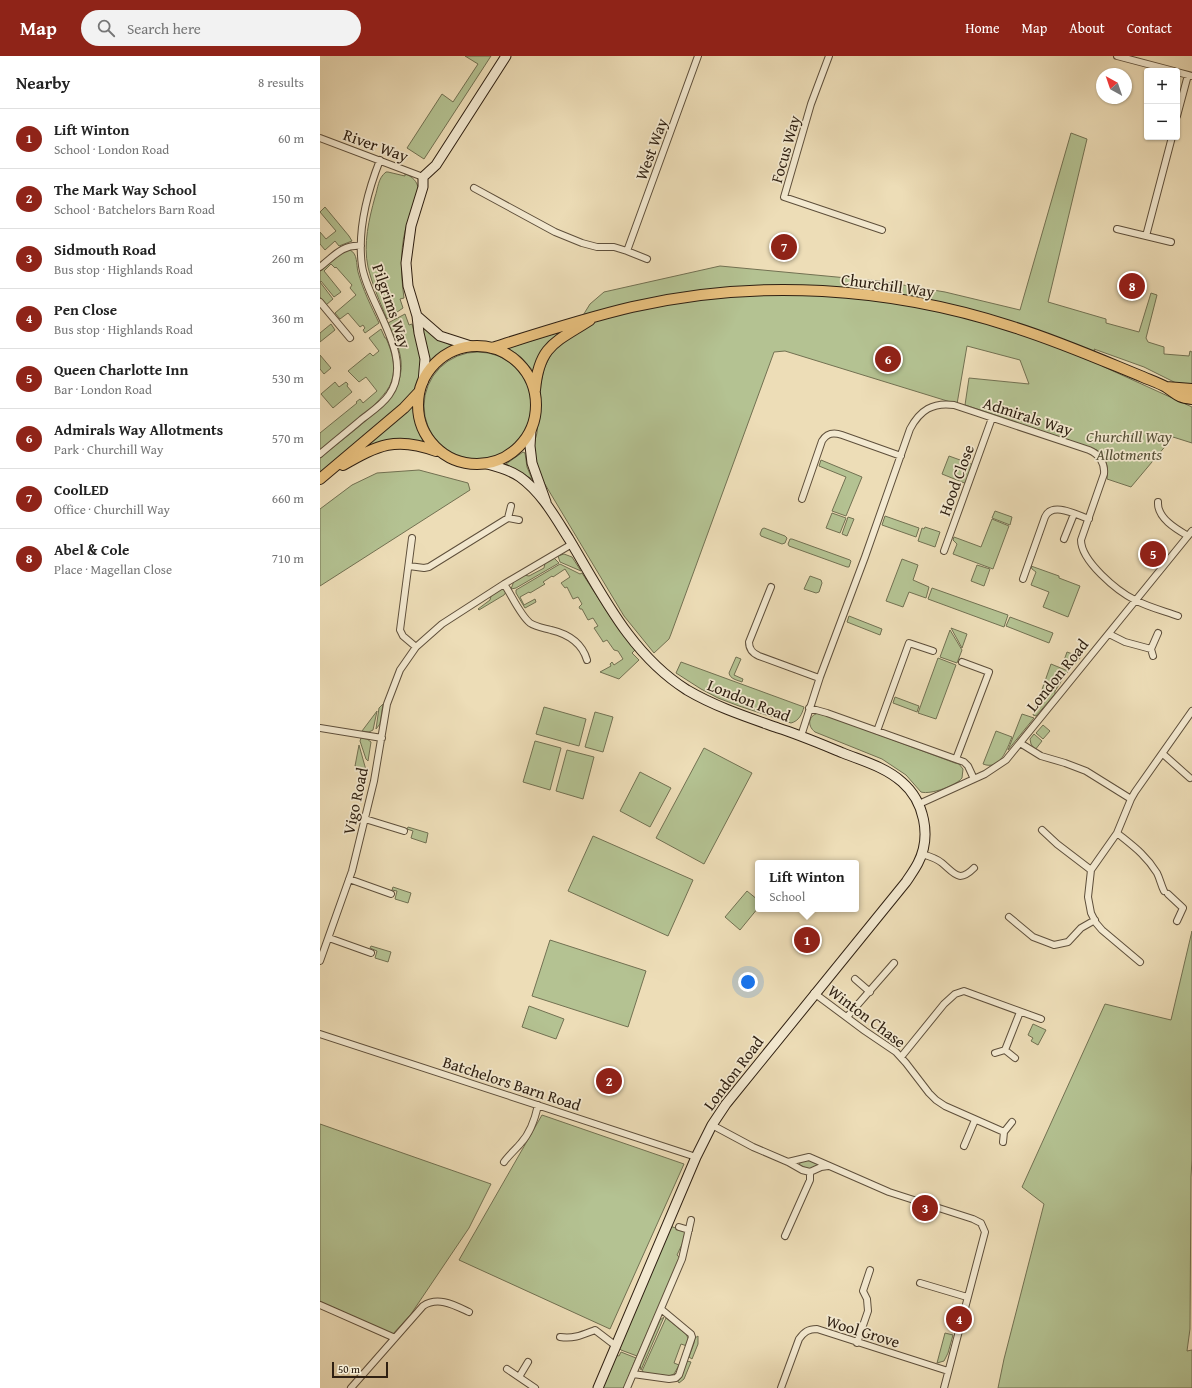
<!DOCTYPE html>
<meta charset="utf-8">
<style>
:root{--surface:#fff;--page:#f2f2f2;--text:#222;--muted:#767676;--line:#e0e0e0;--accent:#8f2418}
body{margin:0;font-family:"Gentium Book Plus",serif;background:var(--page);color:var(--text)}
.controls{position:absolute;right:12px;top:12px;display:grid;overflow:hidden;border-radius:4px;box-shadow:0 1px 3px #0004}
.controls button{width:36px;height:36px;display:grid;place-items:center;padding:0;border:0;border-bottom:1px solid var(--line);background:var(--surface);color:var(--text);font:20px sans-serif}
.compass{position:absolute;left:776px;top:12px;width:36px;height:36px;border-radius:50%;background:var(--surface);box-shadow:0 1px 3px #0004;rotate:320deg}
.scale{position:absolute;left:12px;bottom:10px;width:56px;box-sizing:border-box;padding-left:4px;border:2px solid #2f2012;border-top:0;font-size:11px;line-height:14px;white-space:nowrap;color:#2f2012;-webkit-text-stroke:3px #f3e9d0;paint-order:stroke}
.you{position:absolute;left:428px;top:926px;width:14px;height:14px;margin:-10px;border:3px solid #fff;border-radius:50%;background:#1a73e8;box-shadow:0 0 0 6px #1a73e833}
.badge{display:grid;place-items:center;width:26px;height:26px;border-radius:50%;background:var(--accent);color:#fff;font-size:13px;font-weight:700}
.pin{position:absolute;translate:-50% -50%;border:2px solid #fff;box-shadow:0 1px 4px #0006}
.popup{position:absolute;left:435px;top:804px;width:104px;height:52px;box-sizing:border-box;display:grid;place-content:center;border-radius:4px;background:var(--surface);filter:drop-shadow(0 1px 3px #0005);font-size:13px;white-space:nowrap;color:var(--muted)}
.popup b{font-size:15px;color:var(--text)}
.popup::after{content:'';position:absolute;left:50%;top:100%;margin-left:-8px;border:8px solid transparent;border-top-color:var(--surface)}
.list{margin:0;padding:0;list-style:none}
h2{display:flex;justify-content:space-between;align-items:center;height:52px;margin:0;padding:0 16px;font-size:17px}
h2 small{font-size:13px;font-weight:400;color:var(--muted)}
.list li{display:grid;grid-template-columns:26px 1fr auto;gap:12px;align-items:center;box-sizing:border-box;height:60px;padding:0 16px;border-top:1px solid var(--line)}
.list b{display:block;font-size:15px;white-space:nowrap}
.list p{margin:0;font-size:13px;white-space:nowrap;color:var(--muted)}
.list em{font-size:13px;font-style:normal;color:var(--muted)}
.icon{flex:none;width:22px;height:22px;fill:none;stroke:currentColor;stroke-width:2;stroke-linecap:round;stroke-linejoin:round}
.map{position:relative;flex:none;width:872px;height:1332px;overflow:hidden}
header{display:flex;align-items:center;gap:24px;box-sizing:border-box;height:56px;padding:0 20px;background:var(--accent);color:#fff}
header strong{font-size:19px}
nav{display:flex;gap:22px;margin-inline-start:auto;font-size:14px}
.search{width:280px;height:36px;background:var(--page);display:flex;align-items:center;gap:10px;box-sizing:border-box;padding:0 14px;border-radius:22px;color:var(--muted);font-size:15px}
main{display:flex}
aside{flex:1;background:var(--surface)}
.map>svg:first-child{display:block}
</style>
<header>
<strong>Map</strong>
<div class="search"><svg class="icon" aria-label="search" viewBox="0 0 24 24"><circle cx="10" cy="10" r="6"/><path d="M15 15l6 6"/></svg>Search here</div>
<nav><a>Home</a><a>Map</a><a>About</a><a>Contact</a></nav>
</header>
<main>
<aside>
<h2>Nearby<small>8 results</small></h2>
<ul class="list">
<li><span class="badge">1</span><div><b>Lift Winton</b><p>School · London Road</p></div><em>60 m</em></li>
<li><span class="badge">2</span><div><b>The Mark Way School</b><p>School · Batchelors Barn Road</p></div><em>150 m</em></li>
<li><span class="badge">3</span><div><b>Sidmouth Road</b><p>Bus stop · Highlands Road</p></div><em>260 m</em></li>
<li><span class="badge">4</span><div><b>Pen Close</b><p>Bus stop · Highlands Road</p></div><em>360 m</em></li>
<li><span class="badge">5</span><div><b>Queen Charlotte Inn</b><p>Bar · London Road</p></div><em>530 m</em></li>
<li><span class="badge">6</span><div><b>Admirals Way Allotments</b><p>Park · Churchill Way</p></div><em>570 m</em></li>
<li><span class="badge">7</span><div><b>CoolLED</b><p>Office · Churchill Way</p></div><em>660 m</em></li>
<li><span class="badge">8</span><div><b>Abel &amp; Cole</b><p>Place · Magellan Close</p></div><em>710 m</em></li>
</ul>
</aside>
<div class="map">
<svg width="872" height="1332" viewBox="0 0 872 1332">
<rect width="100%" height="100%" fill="#edddb7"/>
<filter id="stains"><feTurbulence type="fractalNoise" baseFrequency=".005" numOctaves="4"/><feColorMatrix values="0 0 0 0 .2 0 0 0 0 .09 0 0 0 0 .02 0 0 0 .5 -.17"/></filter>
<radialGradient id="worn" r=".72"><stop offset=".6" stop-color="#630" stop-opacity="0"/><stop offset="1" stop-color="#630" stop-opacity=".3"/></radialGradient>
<path fill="#b4c292" stroke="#727152" d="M 145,0 L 171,0 L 104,103 L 87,92 L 122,38 L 133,46 L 158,8 Z
M 751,77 L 767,83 L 728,246 L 786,263 L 786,267 L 819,276 L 831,237 L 837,239 L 826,282 L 828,286 L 844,291 L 844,298 L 869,300 L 870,295 L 872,296 L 872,328 L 856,327 L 824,311 L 774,293 L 782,310 L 872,351 L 872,387 L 853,381 L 811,431 L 787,423 C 789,410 786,402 777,394 L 645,349 L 649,322 L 709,328 L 700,304 L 647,290 L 637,348 L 465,295 L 454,296 L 351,578 L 349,583 L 334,597 L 304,560 L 220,420 L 216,410 L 214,388 L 217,377 L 221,327 L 224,313 L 229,302 L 237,289 L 249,282 L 270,248 L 284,236 L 400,210 L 559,225 L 625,236 L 700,254 Z
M 66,116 L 68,116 L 85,120 L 85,118 C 92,120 98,126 98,133 C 98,144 88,163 85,175 C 80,197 81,220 84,242 L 80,243 L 83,252 L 67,263 C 60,246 52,228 48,211 C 43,188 49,163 55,141 C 58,132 58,122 66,116 Z
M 5,151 L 29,180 L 32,185 L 19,190 L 15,185 L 5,194 L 0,188 L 0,176 L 6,183 L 16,175 L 0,156 Z
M 30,194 C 38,198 36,208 38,216 C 43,234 51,250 59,267 L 45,277 L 43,274 L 45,272 L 43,269 L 40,271 L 28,257 L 20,263 L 15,257 L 36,239 L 30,232 L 32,229 L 16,211 L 15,212 L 11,208 L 4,215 L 21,236 L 14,241 L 1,225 L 0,226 L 0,215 L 24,195 Z
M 0,226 L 13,243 L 6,249 L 0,241 Z
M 85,258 L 89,269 L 92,268 C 101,300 108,318 86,346 L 0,417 L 0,402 C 20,385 65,353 76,332 C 80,324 82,313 81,305 C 80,292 73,279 68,267 Z
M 11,268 L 15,274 L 0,286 L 0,277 Z
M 102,270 L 113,280 L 132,290 L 120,297 L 111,305 L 110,305 Z
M 61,273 L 65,282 L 66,282 C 72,296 77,311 71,327 C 64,346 17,380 0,395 L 0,377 L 37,347 L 36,346 L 40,343 L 43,347 L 57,335 L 46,321 L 39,326 L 28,315 L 50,297 L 53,300 L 59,295 L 49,282 Z
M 246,274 L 235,281 L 214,316 L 201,301 L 188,292 Z
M104 350a54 54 0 1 1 108 0a54 54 0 1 1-108 0Z
M 0,299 L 11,312 L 4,318 L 0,313 Z
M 15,326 L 19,331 L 26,326 L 28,328 L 27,330 L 32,336 L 13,352 L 1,338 Z
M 92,351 L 93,352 L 96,369 L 103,385 L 43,392 Z
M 203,396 L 205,397 L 207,411 L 212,423 L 186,408 Z
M 629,400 L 654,409 L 647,428 L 622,418 Z
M 501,404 L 542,421 L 526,460 L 512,455 L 526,421 L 499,410 Z
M 99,414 L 148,427 L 150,434 L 0,530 L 0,453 L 32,429 L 57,417 Z
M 675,455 L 692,461 L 690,469 L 672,462 Z
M 512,457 L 526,462 L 520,477 L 506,472 Z
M 565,460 L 599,472 L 596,481 L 562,469 Z
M 528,461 L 534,463 L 527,480 L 522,478 Z
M 672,463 L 689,470 L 673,513 L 633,498 L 637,488 L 633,484 L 634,481 L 661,491 Z
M 605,471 L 620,476 L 615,491 L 598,485 L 602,472 L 604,473 Z
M 444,472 L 465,480 L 467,482 L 465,487 L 462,488 L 441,480 L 440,478 L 442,473 Z
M 470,483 L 472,483 L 530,504 L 531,505 L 529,511 L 527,511 L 469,490 L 468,488 Z
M 244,498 L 252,501 L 261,515 L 240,506 L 238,500 Z
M 234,502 L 239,507 L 196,532 L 191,533 L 194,525 L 204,519 L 209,520 L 224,512 L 225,507 Z
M 582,503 L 598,509 L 593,524 L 609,531 L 606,542 L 589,536 L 583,551 L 566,545 Z
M 240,508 L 260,518 L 262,517 L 293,565 L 315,594 L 312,597 L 319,604 L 299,623 L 280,616 L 291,610 L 290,608 L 292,606 L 294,609 L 303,603 L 298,595 L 294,594 L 287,584 L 283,586 L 282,584 L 274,572 L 278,570 L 273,562 L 268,564 L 262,553 L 260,553 L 259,551 L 262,548 L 258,541 L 253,543 L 247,531 L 245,532 L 241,527 L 250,521 L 245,513 L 233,521 L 232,520 L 223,526 L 225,528 L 210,537 L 209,536 L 200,541 L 204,549 L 215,543 L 216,546 L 205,552 L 196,537 L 196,534 Z
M 657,509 L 670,513 L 664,530 L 651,525 Z
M 711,510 L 739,520 L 739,522 L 760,530 L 748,561 L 723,551 L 729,536 L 711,529 L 716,516 L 712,513 Z
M 490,520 L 501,524 L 502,527 L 499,536 L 496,537 L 484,533 Z
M 612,532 L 688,559 L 684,571 L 608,543 Z
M 181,533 L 184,533 L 186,536 L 184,539 L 159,554 L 158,553 L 170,544 L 171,540 Z
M 529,560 L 562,573 L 560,579 L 527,566 Z
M 690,561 L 733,577 L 729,587 L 686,570 Z
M 631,572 L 647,578 L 642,592 Z
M 630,574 L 642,594 L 637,607 L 620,601 Z
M 747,596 L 761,601 L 750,613 L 742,610 Z
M 416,601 L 421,603 L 414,619 L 423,623 L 422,626 C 417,624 410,623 409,617 Z
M 618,602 L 636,609 L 616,663 L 598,657 Z
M 361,606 L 484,651 C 482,658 479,665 471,667 L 419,650 L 398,642 L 381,633 L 356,617 Z
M 731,608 L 748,615 L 735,635 L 735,638 L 716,660 L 713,659 Z
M 575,641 L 599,650 L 597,656 L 573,647 Z
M 63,648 L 60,668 L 56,673 L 59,652 Z
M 224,651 L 266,663 L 259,690 L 216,678 Z
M 57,655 L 53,674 L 49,676 L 42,675 Z
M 275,656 L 293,661 L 283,696 L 265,691 Z
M 500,657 L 635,707 L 639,708 L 643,713 L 642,722 C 637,729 611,739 601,736 L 586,719 L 562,703 L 495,676 C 486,669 489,658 500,657 Z
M 702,658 L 714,662 L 688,694 Z
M 723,669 L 730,675 L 723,683 L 716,677 Z
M 676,675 L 692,681 C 687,693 680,715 663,708 Z
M 714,678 L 722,685 L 715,694 L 711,688 L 710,683 Z
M 41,682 L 47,683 L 51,686 L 48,705 L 46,703 L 40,685 Z
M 215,685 L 241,692 L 230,734 L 203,726 Z
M 39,689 L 46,714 L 35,710 Z
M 384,692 L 432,717 L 384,808 L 336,782 Z
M 247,694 L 274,701 L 263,743 L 236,735 Z
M 320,716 L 351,732 L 330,771 L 300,755 Z
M 88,771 L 108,777 L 106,787 L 91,782 L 93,775 L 87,773 Z
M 273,780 L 373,824 L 348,880 L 248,835 Z
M 73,831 L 91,837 L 88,847 L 75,843 L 77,835 L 72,834 Z
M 427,835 L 438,844 L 438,852 L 420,874 L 405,861 Z
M 872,875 L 872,1103 L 871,1121 L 870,1273 L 867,1295 L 872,1294 L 872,1332 L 678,1332 L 684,1303 L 724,1148 L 702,1131 L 785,948 L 851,964 Z
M 230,884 L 326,915 L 308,971 L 212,940 Z
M 51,890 L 71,896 L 68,906 L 55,902 L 57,895 L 50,892 Z
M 209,950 L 244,963 L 236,983 L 202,971 Z
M 713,968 L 726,974 L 718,989 L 711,985 L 713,982 L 708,979 Z
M 222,1059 L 364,1108 L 290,1273 L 139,1204 Z
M 0,1068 L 171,1128 L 149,1172 L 91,1258 L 73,1278 L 0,1246 Z
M 489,1104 L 496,1107 L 497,1109 L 496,1111 L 489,1113 L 479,1109 L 481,1105 Z
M 350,1170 L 364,1175 L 366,1177 L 366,1180 L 357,1199 L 360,1202 L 317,1300 L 301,1294 L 298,1291 Z
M 344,1261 L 321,1314 L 320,1309 L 340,1264 Z
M 346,1262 L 366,1278 L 369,1284 L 367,1290 L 361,1288 L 354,1307 L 359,1309 L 354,1318 L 349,1320 L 325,1317 L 322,1315 Z
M 625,1277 L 633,1279 L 628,1297 L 624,1305 L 617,1307 Z
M 378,1280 L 378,1288 L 372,1303 L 369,1301 L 374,1287 L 375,1282 Z
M 301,1296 L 316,1302 L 304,1332 L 281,1332 L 295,1299 L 299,1300 Z
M 367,1305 L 371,1306 L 364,1323 L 359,1327 L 357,1324 L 362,1318 Z"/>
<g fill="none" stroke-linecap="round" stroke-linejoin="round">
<defs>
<path id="street" d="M 509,0 L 491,48 L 464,141 L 562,174
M 797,0 L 854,15
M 857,16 L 872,20
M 857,60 L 868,19
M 0,82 L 103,121
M 154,132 L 235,176 L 262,187 L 277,191 L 294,191 L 307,195 L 327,203
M 797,173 L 851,186
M 826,180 L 852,81
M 307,195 L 378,0
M 0,211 C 14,200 23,188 41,190
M 0,246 L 30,282
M 0,398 C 14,386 28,375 42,363 C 51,356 62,349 69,339 C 96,301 48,249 42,210 C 37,174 47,137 60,104
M 482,443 L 502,385 C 507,377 513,376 522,379 L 581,400
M 838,446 C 837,462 856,473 868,480
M 188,462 L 191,450
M 92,482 L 80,574 L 83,580 L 96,591
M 744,483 L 754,458
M 624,495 L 672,362
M 89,510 L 104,512 L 109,511 L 188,462 L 199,464
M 703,523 L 725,461 C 732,445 757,459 769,463
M 184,528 C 191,538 200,559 210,567 C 216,571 224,572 231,574 C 248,578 262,587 267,604
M 451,531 L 429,586 C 429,593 432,597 439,600 L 499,622
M 789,578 L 805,586 L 831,593
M 833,600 L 831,593 L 838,577
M 489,652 L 507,657 L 644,706 L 648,710 L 654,723
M 0,672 L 62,682
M 557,675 L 589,587 L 613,595
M 481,680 L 500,621 L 545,501 L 590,373 C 600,354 613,346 634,349 L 769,394 C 779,398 785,407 784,418 L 761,484 C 761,505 797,535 815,544 C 828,551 844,555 858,560
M 700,687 L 721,700 L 745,707 L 766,715 L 811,743
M 843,698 L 870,722
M 636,703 L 669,616 L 642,606
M 599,748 L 665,718 L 686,704 L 872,475
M 45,763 L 84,775
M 722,774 L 737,788 L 771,814
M 797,777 C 813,790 826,799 837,817 C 840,823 841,829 844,835
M 602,798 C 609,800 616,802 622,807 C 635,818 639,827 654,812
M 29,823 L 71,838
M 848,838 L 863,852 L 857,865
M 689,861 L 713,881 L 734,889 L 748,886 L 761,872 L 775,864
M 9,882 L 51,897
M 0,905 L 32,815 L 54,725 L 67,648 L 80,614 L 96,591 L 122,568 L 184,528 L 252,488
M 820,906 L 782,874 L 776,867 L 771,857 L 768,841 L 771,814 L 797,777 L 811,743 L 815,736 L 872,655
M 535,923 L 550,936
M 494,937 L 545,975 L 576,996 L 586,1007 L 609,1037 L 616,1044 L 625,1050 L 684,1076
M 527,961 L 574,907
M 0,978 L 376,1101
M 685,994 L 700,956
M 675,997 L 685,994 L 695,1002
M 581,1001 L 624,948 L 635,938 L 644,935 L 721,963
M 392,1069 L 433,1091 L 468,1106 L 489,1101 L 569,1136 L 653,1163 L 661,1167 L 665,1176 L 624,1332
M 683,1086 L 684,1076 L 692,1066
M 644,1090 L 655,1064
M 184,1106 C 189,1099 196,1093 201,1087 C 211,1076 215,1063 218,1049
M 468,1106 L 482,1114 L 490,1116 L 501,1111 L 508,1110
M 359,1171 L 369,1174
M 465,1180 L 490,1124 L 490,1116
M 600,1227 L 647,1241
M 0,1249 L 75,1282
M 240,1281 C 254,1283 262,1279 275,1274 L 296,1290
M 537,1287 L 548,1255 L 547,1243 L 543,1235 L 550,1214
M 187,1313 L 215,1332
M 313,1318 L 349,1323 L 356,1322 L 359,1319 L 372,1281 L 371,1278 L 341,1253
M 199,1321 L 208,1306
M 31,1332 L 103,1250 C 118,1240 134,1249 149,1256
M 307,1332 L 362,1203 L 371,1164
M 461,1332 L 479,1283 C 484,1276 488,1273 497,1273 L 628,1315"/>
<path id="secondary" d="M 97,260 L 120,280 L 151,290
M 103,326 L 105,303 L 99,277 L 97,260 L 88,230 L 86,207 L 91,170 L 103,131 L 103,121 L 116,109 L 186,0
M 211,374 L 210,390 L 212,407 L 226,446
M 167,408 C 179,411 190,414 200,421 C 222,437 235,461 249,483 C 282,538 311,599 367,634 C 396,651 427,661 458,672 C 480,679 501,688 523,697 C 543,705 565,711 582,726 C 604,745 612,780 598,807 C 595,813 590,820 586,826 L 406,1048 L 392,1069 L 376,1101 L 278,1332"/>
<path id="primary" d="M98 349a59 59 0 1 1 118 0a59 59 0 1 1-118 0Z
M 172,292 C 219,277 265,262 312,251 C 436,222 570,231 690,270 C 736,284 779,303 823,321 C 830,324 839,327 846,331 C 858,339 857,341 872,343
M 846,331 L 872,333
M 215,334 C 219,289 236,286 270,264
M 23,409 C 58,389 76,380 116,395
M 0,423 L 84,352 L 99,336"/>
</defs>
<use href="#street" stroke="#5e4f3b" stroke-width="8"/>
<use href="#secondary" stroke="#2f2012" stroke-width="11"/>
<use href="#primary" stroke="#2f2012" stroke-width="12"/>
<use href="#street" stroke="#f3e9d0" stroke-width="6"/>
<use href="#secondary" stroke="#f3e9d0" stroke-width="9"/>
<use href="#primary" stroke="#e6be7c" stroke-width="10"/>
</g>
<g text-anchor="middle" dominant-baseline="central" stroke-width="3.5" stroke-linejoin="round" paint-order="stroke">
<g font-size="16" fill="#2f2012" stroke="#f3e9d0">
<text transform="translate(56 89) rotate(20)">River Way</text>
<text transform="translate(331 93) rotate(-70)">West Way</text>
<text transform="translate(465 93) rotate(-74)">Focus Way</text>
<text transform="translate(568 229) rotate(8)">Churchill Way</text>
<text transform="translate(72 250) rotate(71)">Pilgrims Way</text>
<text transform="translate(708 360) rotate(18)">Admirals Way</text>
<text transform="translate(636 424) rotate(-70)">Hood Close</text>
<text transform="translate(737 619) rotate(-51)">London Road</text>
<text transform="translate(429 644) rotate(22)">London Road</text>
<text transform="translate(35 745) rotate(-78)">Vigo Road</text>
<text transform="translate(547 960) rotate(37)">Winton Chase</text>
<text transform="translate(413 1017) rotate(-53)">London Road</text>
<text transform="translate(192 1027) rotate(18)">Batchelors Barn Road</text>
<text transform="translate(543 1275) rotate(17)">Wool Grove</text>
</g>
<g font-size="16" font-style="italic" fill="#575138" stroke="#f3e9d0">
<text x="809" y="380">Churchill Way<tspan x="809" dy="18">Allotments</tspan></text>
</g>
</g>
<rect width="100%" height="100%" filter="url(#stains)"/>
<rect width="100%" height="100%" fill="url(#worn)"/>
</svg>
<div class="controls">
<button>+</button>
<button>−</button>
</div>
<svg class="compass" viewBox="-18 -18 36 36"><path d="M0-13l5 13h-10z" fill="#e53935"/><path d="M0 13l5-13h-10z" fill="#767676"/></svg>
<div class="scale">50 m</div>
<div class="you"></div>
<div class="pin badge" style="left:487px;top:884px">1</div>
<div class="popup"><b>Lift Winton</b>School</div>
<div class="pin badge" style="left:289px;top:1025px">2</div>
<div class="pin badge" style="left:605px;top:1152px">3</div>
<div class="pin badge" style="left:639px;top:1263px">4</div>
<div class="pin badge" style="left:833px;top:498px">5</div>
<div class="pin badge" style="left:568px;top:303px">6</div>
<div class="pin badge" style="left:464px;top:191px">7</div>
<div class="pin badge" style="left:812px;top:230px">8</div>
</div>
</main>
